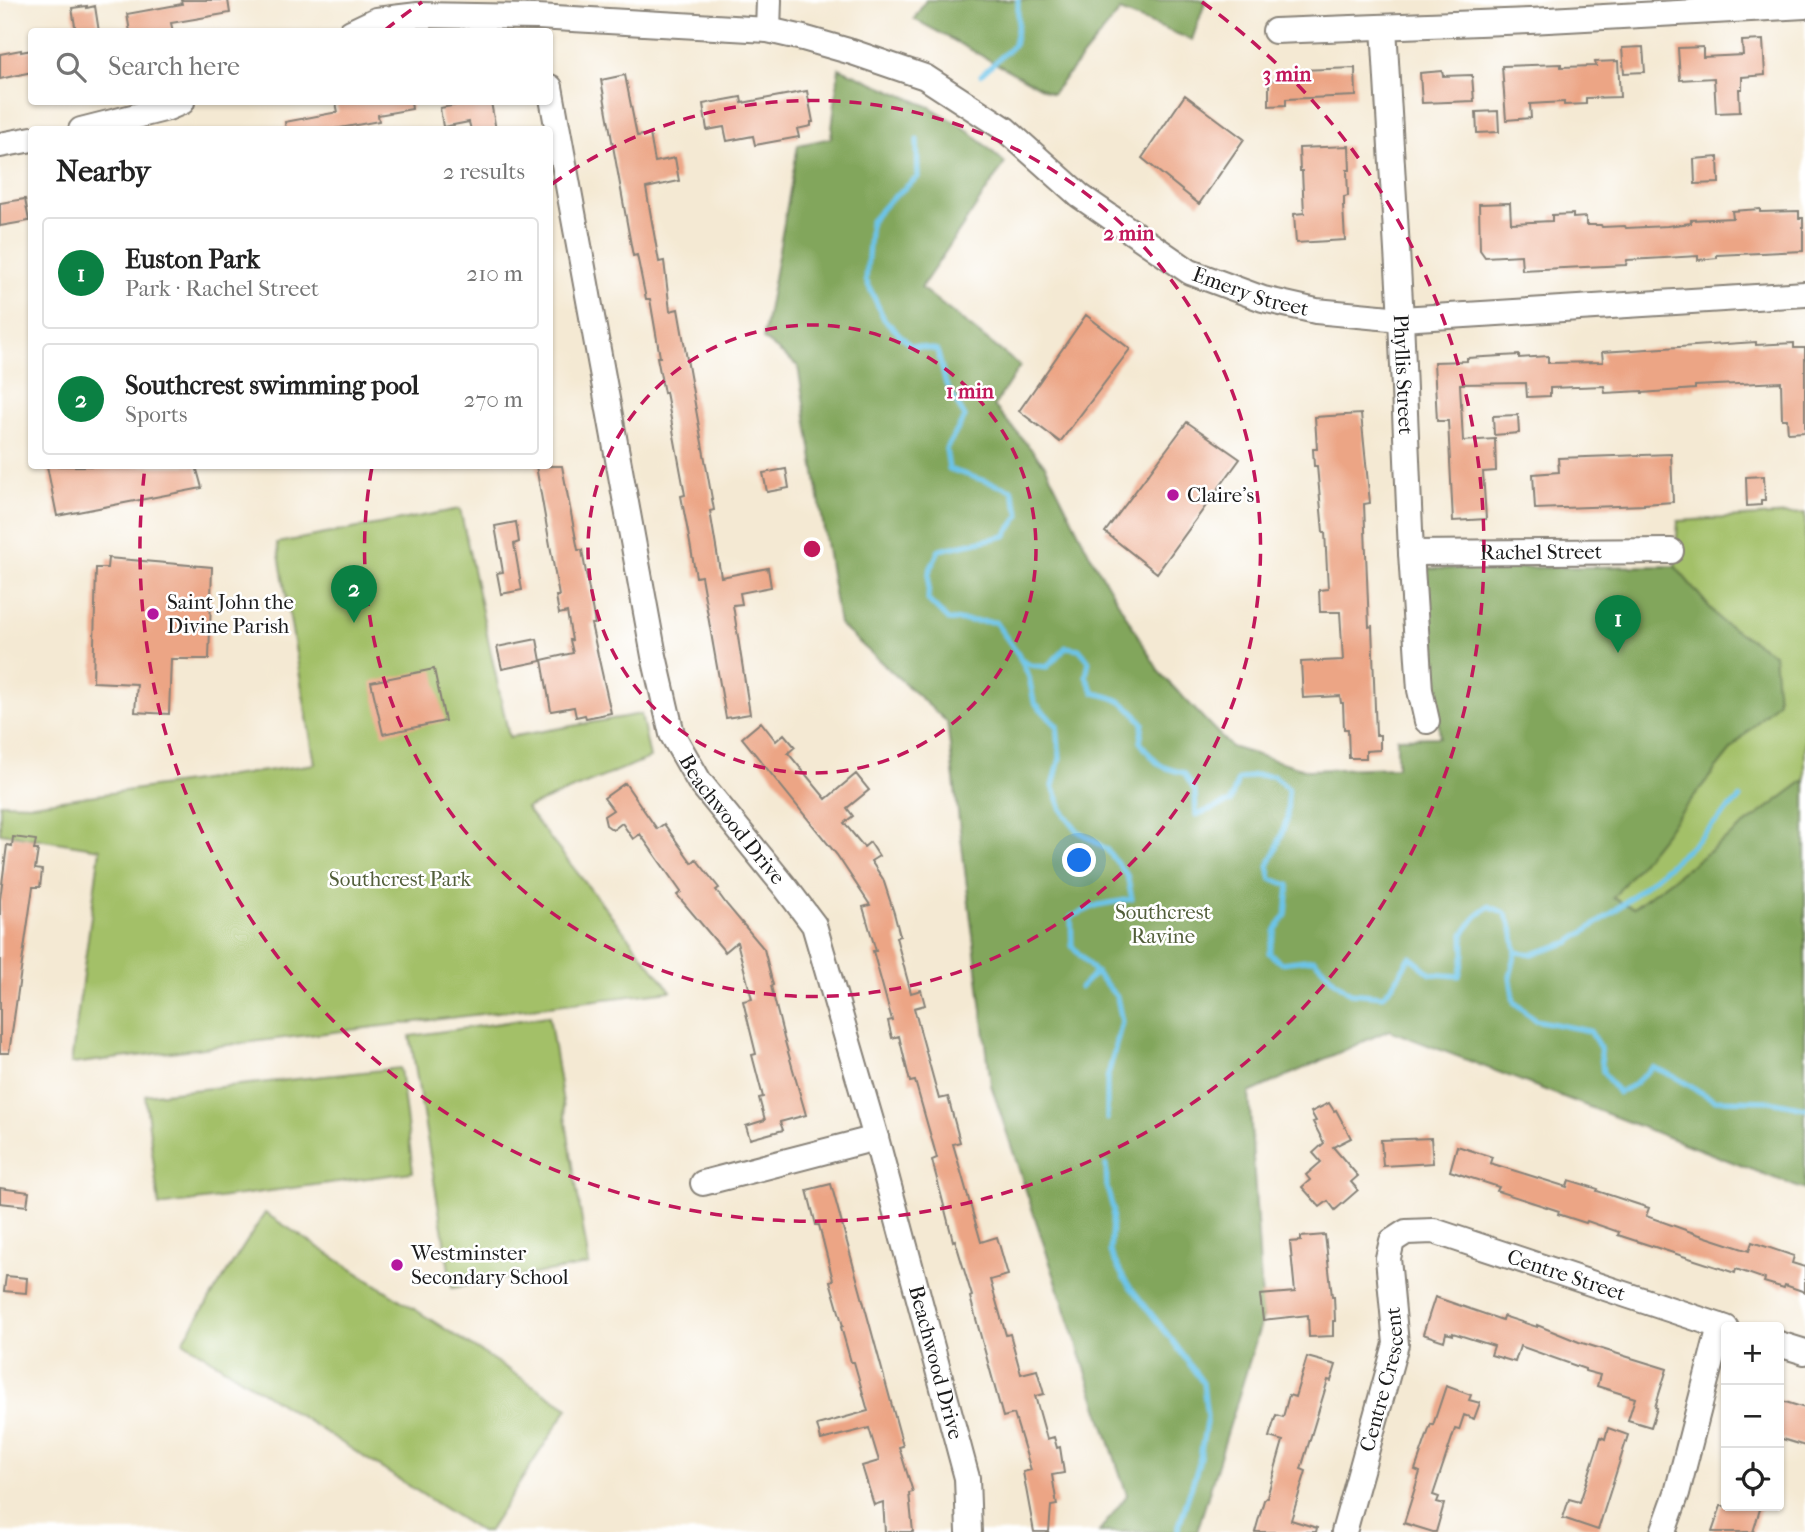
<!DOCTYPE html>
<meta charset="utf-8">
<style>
:root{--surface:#fff;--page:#f2f2f2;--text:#222;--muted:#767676;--line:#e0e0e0;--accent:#0b8043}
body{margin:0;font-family:"IM FELL French Canon",serif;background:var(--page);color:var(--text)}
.controls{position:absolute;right:21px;bottom:21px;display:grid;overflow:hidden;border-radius:7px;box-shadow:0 2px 5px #0004}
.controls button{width:63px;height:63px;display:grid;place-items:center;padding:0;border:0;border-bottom:2px solid var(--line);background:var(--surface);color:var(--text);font:35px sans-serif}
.you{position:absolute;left:1080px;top:861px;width:24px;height:24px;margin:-18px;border:5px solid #fff;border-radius:50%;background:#1a73e8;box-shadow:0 0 0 10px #1a73e833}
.badge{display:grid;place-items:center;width:46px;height:46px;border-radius:50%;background:var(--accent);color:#fff;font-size:23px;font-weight:700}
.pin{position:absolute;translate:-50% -58px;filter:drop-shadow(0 2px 4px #0008)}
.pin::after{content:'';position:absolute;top:37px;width:24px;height:21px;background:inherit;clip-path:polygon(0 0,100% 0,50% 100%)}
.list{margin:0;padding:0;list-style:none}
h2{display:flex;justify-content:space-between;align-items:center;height:91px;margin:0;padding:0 28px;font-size:30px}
h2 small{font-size:23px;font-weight:400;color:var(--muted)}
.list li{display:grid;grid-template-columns:46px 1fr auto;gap:21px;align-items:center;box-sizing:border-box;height:112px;margin:0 14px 14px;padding:0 14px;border:2px solid var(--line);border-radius:7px}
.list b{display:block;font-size:26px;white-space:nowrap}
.list p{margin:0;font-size:23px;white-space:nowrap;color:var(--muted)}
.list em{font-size:23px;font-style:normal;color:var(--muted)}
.icon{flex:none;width:38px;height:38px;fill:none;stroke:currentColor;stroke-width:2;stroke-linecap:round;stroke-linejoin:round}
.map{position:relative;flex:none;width:1805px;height:1532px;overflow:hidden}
.search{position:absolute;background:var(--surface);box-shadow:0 2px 5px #0004;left:28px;top:28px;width:525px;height:77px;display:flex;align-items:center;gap:18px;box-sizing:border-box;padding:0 24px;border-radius:7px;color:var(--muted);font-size:26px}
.panel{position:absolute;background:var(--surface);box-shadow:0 2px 5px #0004;left:28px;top:126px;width:525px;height:343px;border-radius:7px}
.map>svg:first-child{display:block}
</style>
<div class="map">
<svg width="1805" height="1532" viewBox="0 0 1805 1532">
<rect width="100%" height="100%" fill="#fff"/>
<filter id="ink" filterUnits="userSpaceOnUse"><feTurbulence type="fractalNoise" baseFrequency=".0143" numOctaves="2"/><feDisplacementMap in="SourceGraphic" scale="14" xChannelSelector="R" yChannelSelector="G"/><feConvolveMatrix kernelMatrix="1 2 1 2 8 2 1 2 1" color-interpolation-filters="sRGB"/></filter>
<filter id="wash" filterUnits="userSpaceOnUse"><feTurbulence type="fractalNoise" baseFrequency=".00686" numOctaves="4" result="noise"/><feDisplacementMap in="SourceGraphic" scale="28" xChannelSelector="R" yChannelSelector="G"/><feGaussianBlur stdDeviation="1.57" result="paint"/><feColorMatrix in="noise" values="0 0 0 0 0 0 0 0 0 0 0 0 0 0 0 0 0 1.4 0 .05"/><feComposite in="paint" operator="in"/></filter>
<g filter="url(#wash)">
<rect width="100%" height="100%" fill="#f4e9d3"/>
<path fill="#a3c068" stroke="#606e42" stroke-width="2" d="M 460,509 L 509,737 L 641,714 L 650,758 L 526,808 L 671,991 L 71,1064 L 100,849 L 0,833 L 0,803 L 33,804 L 315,764 L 277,543 Z
M 1805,513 L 1805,946 L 1453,948 L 1440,737 L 1423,569 L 1675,566 L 1678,521 Z
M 549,1016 L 589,1265 L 452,1288 L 410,1036 Z
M 400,1068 L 413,1172 L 159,1206 L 145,1095 Z
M 265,1213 L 568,1408 L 488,1532 L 481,1532 L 183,1341 Z"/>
<path fill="#82a65c" stroke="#4f613c" stroke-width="2" d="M 926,0 L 1206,0 L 1192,40 L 1120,11 L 1052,94 L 914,19 Z
M 839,68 L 930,107 L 969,131 L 1005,163 L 921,288 L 1020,366 L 994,406 L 1045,465 L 1089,553 L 1160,673 L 1231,747 L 1308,770 L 1397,767 L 1397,738 L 1440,737 L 1423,569 L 1675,566 L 1722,622 L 1774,654 L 1778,701 L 1735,745 L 1613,898 L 1633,908 L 1805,780 L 1805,1190 L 1389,1030 L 1249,1093 L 1263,1317 L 1197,1532 L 1099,1532 L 1127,1495 L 991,1085 L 947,722 L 839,624 L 798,366 L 763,339 L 798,145 L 831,138 Z"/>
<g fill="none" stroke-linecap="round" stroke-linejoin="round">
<path stroke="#6cc4e9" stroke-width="5" d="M 981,75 L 1014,45 L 1018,23 L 1018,0
M 917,140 L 918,177 L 888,202 L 871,221 L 866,280 L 884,319 L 910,345 L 937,350 L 946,384 L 965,417 L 946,449 L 949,469 L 1012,490 L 1020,515 L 1005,536 L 939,550 L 929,572 L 928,600 L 948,620 L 995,622 L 1018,654 L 1029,677 L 1034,702 L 1057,726 L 1060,758 L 1053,786 L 1063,812 L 1078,831 L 1106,849 L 1127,875 L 1132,899 L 1098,905 L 1071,917 L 1072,946 L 1117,997 L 1122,1022 L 1107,1079 L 1107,1119
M 1021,660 L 1030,665 L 1047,667 L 1066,647 L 1079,649 L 1089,661 L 1086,676 L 1094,693 C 1120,698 1126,703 1143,723 L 1140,742 C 1157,764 1157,767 1184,773 L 1195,791 L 1196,815 L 1230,802 L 1238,780 L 1254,775 L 1274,776 L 1288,789 L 1287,819 L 1276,850 L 1268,866 L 1271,879 L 1289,885 L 1286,915 L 1276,929 L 1269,953 L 1281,963 L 1314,959 L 1335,981 L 1350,993 L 1383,996 L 1395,982 L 1410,957 L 1431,974 L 1459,976 L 1464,954 L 1463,934 L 1476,917 L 1489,906 L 1505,913 L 1512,928 L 1516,952 L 1510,977 L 1514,1002 L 1535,1020 L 1590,1031 L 1600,1048 L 1603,1072 L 1618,1093 L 1633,1085 L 1653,1067 L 1677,1078 L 1714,1100 L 1770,1101 L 1805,1108
M 1516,952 L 1533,954 L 1570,942 L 1612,913 L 1688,849 L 1740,798
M 1080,988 L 1096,972
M 1106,1165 L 1107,1188 L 1113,1209 L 1110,1252 L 1124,1279 L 1172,1340 L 1203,1383 L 1207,1417 L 1199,1463 L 1177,1532"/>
</g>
<g id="blocks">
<path fill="#eca585" d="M 181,0 L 228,0 L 230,13 L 171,23 L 173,32 L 130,32 L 127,14 L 182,4 Z
M 87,6 L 87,8 L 95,6 L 99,32 L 76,32 L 72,8 Z
M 1763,40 L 1765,75 L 1742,77 L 1742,89 L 1739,89 L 1740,112 L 1716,113 L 1714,78 L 1680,80 L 1678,48 L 1703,47 L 1703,57 L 1743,55 L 1742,41 Z
M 1643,47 L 1645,72 L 1624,73 L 1622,48 Z
M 21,50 L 21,52 L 32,50 L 32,72 L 0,79 L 0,54 Z
M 1618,61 L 1620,97 L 1586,98 L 1586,104 L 1564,105 L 1564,102 L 1530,104 L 1531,118 L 1506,120 L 1502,66 L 1561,64 L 1561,67 L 1596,66 L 1595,62 Z
M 1355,68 L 1356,96 L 1286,99 L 1286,105 L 1269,106 L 1269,80 L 1300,79 L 1300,70 Z
M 1442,71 L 1443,76 L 1472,75 L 1474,101 L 1422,103 L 1420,73 Z
M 625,75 L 637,136 L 650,134 L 655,162 L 675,158 L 679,181 L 646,188 L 659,262 L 664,261 L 670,311 L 678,309 L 714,510 L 710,511 L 721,577 L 768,568 L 771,587 L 740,593 L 742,604 L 733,605 L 750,714 L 726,718 L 701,576 L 696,577 L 688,532 L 681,496 L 685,495 L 666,392 L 664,393 L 657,357 L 660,357 L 650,299 L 646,299 L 637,255 L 633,256 L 601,80 Z
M 807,91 L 813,122 L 811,122 L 811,126 L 797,129 L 799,137 L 755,145 L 753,136 L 727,141 L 724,127 L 707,130 L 703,104 L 741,97 L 742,103 Z
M 1185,95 L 1244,139 L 1199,204 L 1142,158 Z
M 344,102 L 411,102 L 412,109 L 378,115 L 379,121 L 329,130 L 286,130 L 285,122 L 338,112 L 336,103 Z
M 463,102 L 491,102 L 496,130 L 471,130 L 469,122 L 443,127 L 440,108 L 463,104 Z
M 1498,111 L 1499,132 L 1477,133 L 1476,112 Z
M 1349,146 L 1350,170 L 1347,170 L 1348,196 L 1344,197 L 1344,206 L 1343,206 L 1345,240 L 1296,243 L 1294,214 L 1304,213 L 1302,171 L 1300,171 L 1299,148 Z
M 1718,157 L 1719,183 L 1695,184 L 1694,159 Z
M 25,199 L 29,221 L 0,226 L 0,203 Z
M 1510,203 L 1511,223 L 1552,221 L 1552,215 L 1573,214 L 1573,218 L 1586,217 L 1586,225 L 1601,225 L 1602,227 L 1625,226 L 1626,228 L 1667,226 L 1691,223 L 1691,220 L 1733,218 L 1732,211 L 1760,209 L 1760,212 L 1799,211 L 1799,218 L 1803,218 L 1803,251 L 1717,255 L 1717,258 L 1698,260 L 1698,256 L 1647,259 L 1627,260 L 1626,265 L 1522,270 L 1521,255 L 1485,257 L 1480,250 L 1479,204 Z
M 1086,315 L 1130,349 L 1060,442 L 1019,411 Z
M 1756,342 L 1756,345 L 1794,343 L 1794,348 L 1805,348 L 1805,432 L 1788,433 L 1787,419 L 1782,419 L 1781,382 L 1695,386 L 1695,389 L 1642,393 L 1642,391 L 1605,393 L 1604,386 L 1550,388 L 1550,396 L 1527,397 L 1526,383 L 1460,384 L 1463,441 L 1495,439 L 1496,471 L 1483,472 L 1486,519 L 1453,521 L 1448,421 L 1437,421 L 1434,362 L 1467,361 L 1467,358 L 1519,355 L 1519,358 L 1548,356 L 1548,363 L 1603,362 L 1602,352 Z
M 1361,414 L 1370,503 L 1364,504 L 1369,627 L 1372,626 L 1376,735 L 1380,735 L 1380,750 L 1366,751 L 1366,758 L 1349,758 L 1348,729 L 1344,729 L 1343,703 L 1341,703 L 1340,696 L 1303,698 L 1301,662 L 1343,660 L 1340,612 L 1320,612 L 1319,590 L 1328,589 L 1325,532 L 1323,532 L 1317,466 L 1314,466 L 1313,449 L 1317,449 L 1315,417 Z
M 1518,415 L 1519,433 L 1494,435 L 1493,416 Z
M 1187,422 L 1240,459 L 1157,573 L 1105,532 Z
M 1671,454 L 1673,502 L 1644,504 L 1644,505 L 1535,509 L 1533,474 L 1559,472 L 1558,458 Z
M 47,466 L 196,466 L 202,488 L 57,516 Z
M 536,466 L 562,466 L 578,550 L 582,550 L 595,624 L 591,624 L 611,713 L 586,718 L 585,715 L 576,717 L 574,707 L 551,711 L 542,660 L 573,653 L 570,640 L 572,640 L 567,612 L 559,614 L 556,596 L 559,596 Z
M 786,469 L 789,488 L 767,492 L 763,473 Z
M 1764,476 L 1765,500 L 1761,500 L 1761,505 L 1747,506 L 1746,477 Z
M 516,522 L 519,542 L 514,544 L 522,590 L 501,594 L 497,573 L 503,572 L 495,526 Z
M 108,558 L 212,567 L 209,659 L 171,659 L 169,714 L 135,712 L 137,684 L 93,682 L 96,568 L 107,568 Z
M 537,639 L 541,661 L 502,669 L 497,647 Z
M 434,669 L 445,721 L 383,734 L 371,682 Z
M 761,722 L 776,741 L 784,734 L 795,747 L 788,753 L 826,799 L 856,774 L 869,790 L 847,808 L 853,816 L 844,823 L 864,847 L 870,842 L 879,856 L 871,861 L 883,879 L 894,913 L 900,936 L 896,937 L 911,993 L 921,990 L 925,1005 L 914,1008 L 939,1099 L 948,1097 L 960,1142 L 953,1144 L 981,1242 L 997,1237 L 1008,1275 L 990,1280 L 1006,1335 L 1010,1334 L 1021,1374 L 1037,1370 L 1044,1394 L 1035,1396 L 1047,1439 L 1054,1437 L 1057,1448 L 1060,1447 L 1064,1473 L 1052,1475 L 1057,1505 L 1051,1506 L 1049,1532 L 1034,1532 L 1023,1472 L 1031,1470 L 1014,1414 L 1003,1417 L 970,1297 L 972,1296 L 955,1240 L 953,1241 L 944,1206 L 932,1160 L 937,1158 L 915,1081 L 910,1082 L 899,1036 L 892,1038 L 888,1021 L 892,1020 L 873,951 L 876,951 L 863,907 L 870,905 L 837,855 L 742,738 Z
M 625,783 L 657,829 L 664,824 L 692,863 L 696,859 L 719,888 L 716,890 L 727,905 L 764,949 L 773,985 L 771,986 L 784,1038 L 806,1115 L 780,1122 L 783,1130 L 750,1139 L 746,1126 L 765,1120 L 759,1098 L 763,1097 L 752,1055 L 756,1054 L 743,1001 L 752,999 L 737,942 L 725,952 L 677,895 L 681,892 L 640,834 L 633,839 L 622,823 L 613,830 L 606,825 L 604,816 L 613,810 L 604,798 Z
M 13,837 L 36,840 L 34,850 L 38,850 L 35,869 L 42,870 L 40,887 L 33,887 L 9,1053 L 0,1053 L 0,899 L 7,845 L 12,846 Z
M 1329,1103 L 1334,1111 L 1336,1110 L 1351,1138 L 1333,1147 L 1358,1176 L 1351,1182 L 1358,1190 L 1335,1210 L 1328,1201 L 1320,1207 L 1302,1187 L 1310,1180 L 1306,1175 L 1321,1162 L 1313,1153 L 1324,1143 L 1313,1122 L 1316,1121 L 1311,1112 Z
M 1431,1138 L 1433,1163 L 1383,1166 L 1381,1140 Z
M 1457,1146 L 1492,1157 L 1490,1163 L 1567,1187 L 1569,1180 L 1598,1189 L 1597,1191 L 1649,1208 L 1646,1216 L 1694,1233 L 1749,1251 L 1752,1242 L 1794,1256 L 1792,1263 L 1805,1267 L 1805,1292 L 1785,1285 L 1784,1288 L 1764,1282 L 1765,1279 L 1736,1269 L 1735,1273 L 1618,1235 L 1619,1232 L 1587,1221 L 1586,1223 L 1558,1214 L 1559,1211 L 1497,1191 L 1499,1187 L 1450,1171 Z
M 831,1184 L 903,1446 L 899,1447 L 913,1492 L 909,1493 L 913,1532 L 885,1532 L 883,1502 L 874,1505 L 862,1466 L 879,1461 L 869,1428 L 821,1440 L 817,1425 L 868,1411 L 854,1362 L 851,1362 L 841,1327 L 843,1326 L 830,1281 L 833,1280 L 819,1225 L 816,1225 L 807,1190 Z
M 0,1188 L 29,1192 L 27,1206 L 0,1203 Z
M 1325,1235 L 1332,1296 L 1334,1296 L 1335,1321 L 1333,1321 L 1333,1336 L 1309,1337 L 1308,1315 L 1263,1320 L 1260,1295 L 1295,1292 L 1290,1242 L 1301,1241 L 1301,1237 Z
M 6,1276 L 27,1278 L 26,1293 L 4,1291 Z
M 1435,1297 L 1502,1320 L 1503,1316 L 1537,1327 L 1537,1325 L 1579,1342 L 1667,1369 L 1655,1407 L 1657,1408 L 1651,1427 L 1628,1420 L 1635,1398 L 1597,1386 L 1600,1375 L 1585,1371 L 1585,1369 L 1520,1346 L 1515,1362 L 1491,1355 L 1494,1346 L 1453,1333 L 1453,1335 L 1446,1333 L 1444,1341 L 1423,1334 Z
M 1307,1357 L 1336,1365 L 1331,1381 L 1328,1380 L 1301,1469 L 1306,1471 L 1291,1520 L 1317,1528 L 1316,1532 L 1255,1532 L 1264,1500 L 1267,1497 L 1283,1441 L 1269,1437 L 1276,1415 L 1283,1417 L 1289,1395 L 1295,1397 Z
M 1446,1386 L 1471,1395 L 1469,1400 L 1480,1403 L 1474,1419 L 1464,1415 L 1459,1430 L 1455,1429 L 1433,1495 L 1439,1497 L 1437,1502 L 1444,1504 L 1436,1532 L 1433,1532 L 1404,1523 L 1420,1472 L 1415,1470 L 1431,1424 L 1433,1425 Z
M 1779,1400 L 1805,1408 L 1805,1446 L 1779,1438 Z
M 1608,1428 L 1628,1435 L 1598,1530 L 1563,1518 L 1569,1499 L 1580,1502 L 1601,1437 L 1605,1439 Z
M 1721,1506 L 1761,1506 L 1753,1532 L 1712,1532 Z"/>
</g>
</g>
<g filter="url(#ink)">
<use href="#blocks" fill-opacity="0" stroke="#888278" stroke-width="2"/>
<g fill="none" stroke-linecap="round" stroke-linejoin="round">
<defs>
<g id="minor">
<path id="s1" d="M 1384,27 L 1401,319 L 1411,553 L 1420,690 L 1427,721"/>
<path d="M 768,30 L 769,0"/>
<path d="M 1275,31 L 1530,21 L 1805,6"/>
<path id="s2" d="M 351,32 L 376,20 L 418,15 L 537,17 L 768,30 L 803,38 L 852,52 L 925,77 L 1005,129 L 1080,196 L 1190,272 L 1263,299 L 1316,311 L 1401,319 L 1805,294"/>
<path id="s3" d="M 550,87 L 654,656 L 672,734 L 699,781 L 786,888 L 814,925 L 876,1138 L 967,1478 L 969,1532"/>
<path d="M 81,130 L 168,108 L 182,102"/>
<path d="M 0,145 L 32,139"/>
<path id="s4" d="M 1411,553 L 1671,551"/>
<path d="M 703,1183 L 876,1138"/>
<path d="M 1779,1344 L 1805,1352"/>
<path id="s5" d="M 1344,1532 L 1396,1344 L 1388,1258 L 1392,1241 L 1406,1232 L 1434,1231 L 1726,1328"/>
<path d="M 1663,1532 L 1677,1493 L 1720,1326"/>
</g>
</defs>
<use href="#minor" stroke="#888278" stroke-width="28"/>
<use href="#minor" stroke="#fff" stroke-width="24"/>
</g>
</g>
<g fill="none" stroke="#c2185b" stroke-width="3.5" stroke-dasharray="12 9">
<circle cx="812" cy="549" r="224"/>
<path d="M552 184A448 448 0 1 1 372 467"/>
<path d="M385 30A672 672 0 0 1 422 2M1202 2A672 672 0 1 1 145 467"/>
</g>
<g fill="#b5179e" stroke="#fff" stroke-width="2.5">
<circle cx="1173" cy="495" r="7"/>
<circle cx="153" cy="614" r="7"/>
<circle cx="397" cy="1265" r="7"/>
</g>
<g text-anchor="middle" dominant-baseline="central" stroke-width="5" stroke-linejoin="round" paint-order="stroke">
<g font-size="21" fill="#1c1c1c" stroke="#fff">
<text stroke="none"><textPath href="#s2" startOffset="978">Emery Street</textPath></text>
<text stroke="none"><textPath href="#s1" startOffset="348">Phyllis Street</textPath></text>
<text stroke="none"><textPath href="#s4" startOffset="130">Rachel Street</textPath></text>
<text stroke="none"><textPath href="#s3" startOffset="763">Beachwood Drive</textPath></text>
<text stroke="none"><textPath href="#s5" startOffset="483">Centre Street</textPath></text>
<text stroke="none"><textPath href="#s3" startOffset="1351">Beachwood Drive</textPath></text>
<text stroke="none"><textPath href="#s5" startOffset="158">Centre Crescent</textPath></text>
</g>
<g font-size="21" fill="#1c1c1c" stroke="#fff" text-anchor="start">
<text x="1187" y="495">Claire's</text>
<text x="167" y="602">Saint John the<tspan x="167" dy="24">Divine Parish</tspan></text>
<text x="411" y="1253">Westminster<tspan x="411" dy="24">Secondary School</tspan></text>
</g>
<g font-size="21" fill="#525e3a" stroke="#fff">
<text x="400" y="879">Southcrest Park</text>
<text x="1163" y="912">Southcrest<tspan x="1163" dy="24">Ravine</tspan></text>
</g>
</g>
<circle cx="812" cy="549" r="10" fill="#c2185b" stroke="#fff" stroke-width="3.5"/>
<g font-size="21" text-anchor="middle" font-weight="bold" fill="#c2185b" stroke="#fff" stroke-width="5" stroke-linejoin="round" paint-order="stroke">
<text x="1287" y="81">3 min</text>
<text x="1129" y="240">2 min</text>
<text x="970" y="398">1 min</text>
</g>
</svg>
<div class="controls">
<button>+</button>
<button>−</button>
<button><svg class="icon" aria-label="locate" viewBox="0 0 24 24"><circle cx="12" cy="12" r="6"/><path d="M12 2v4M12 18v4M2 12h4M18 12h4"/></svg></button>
</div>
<div class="you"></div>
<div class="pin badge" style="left:1618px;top:653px">1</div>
<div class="pin badge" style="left:354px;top:623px">2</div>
<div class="search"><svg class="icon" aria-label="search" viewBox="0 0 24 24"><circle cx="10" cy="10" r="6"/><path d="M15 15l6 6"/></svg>Search here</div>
<section class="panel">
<h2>Nearby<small>2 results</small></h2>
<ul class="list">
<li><span class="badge">1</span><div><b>Euston Park</b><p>Park · Rachel Street</p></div><em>210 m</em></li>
<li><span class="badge">2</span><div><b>Southcrest swimming pool</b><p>Sports</p></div><em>270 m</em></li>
</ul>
</section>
</div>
